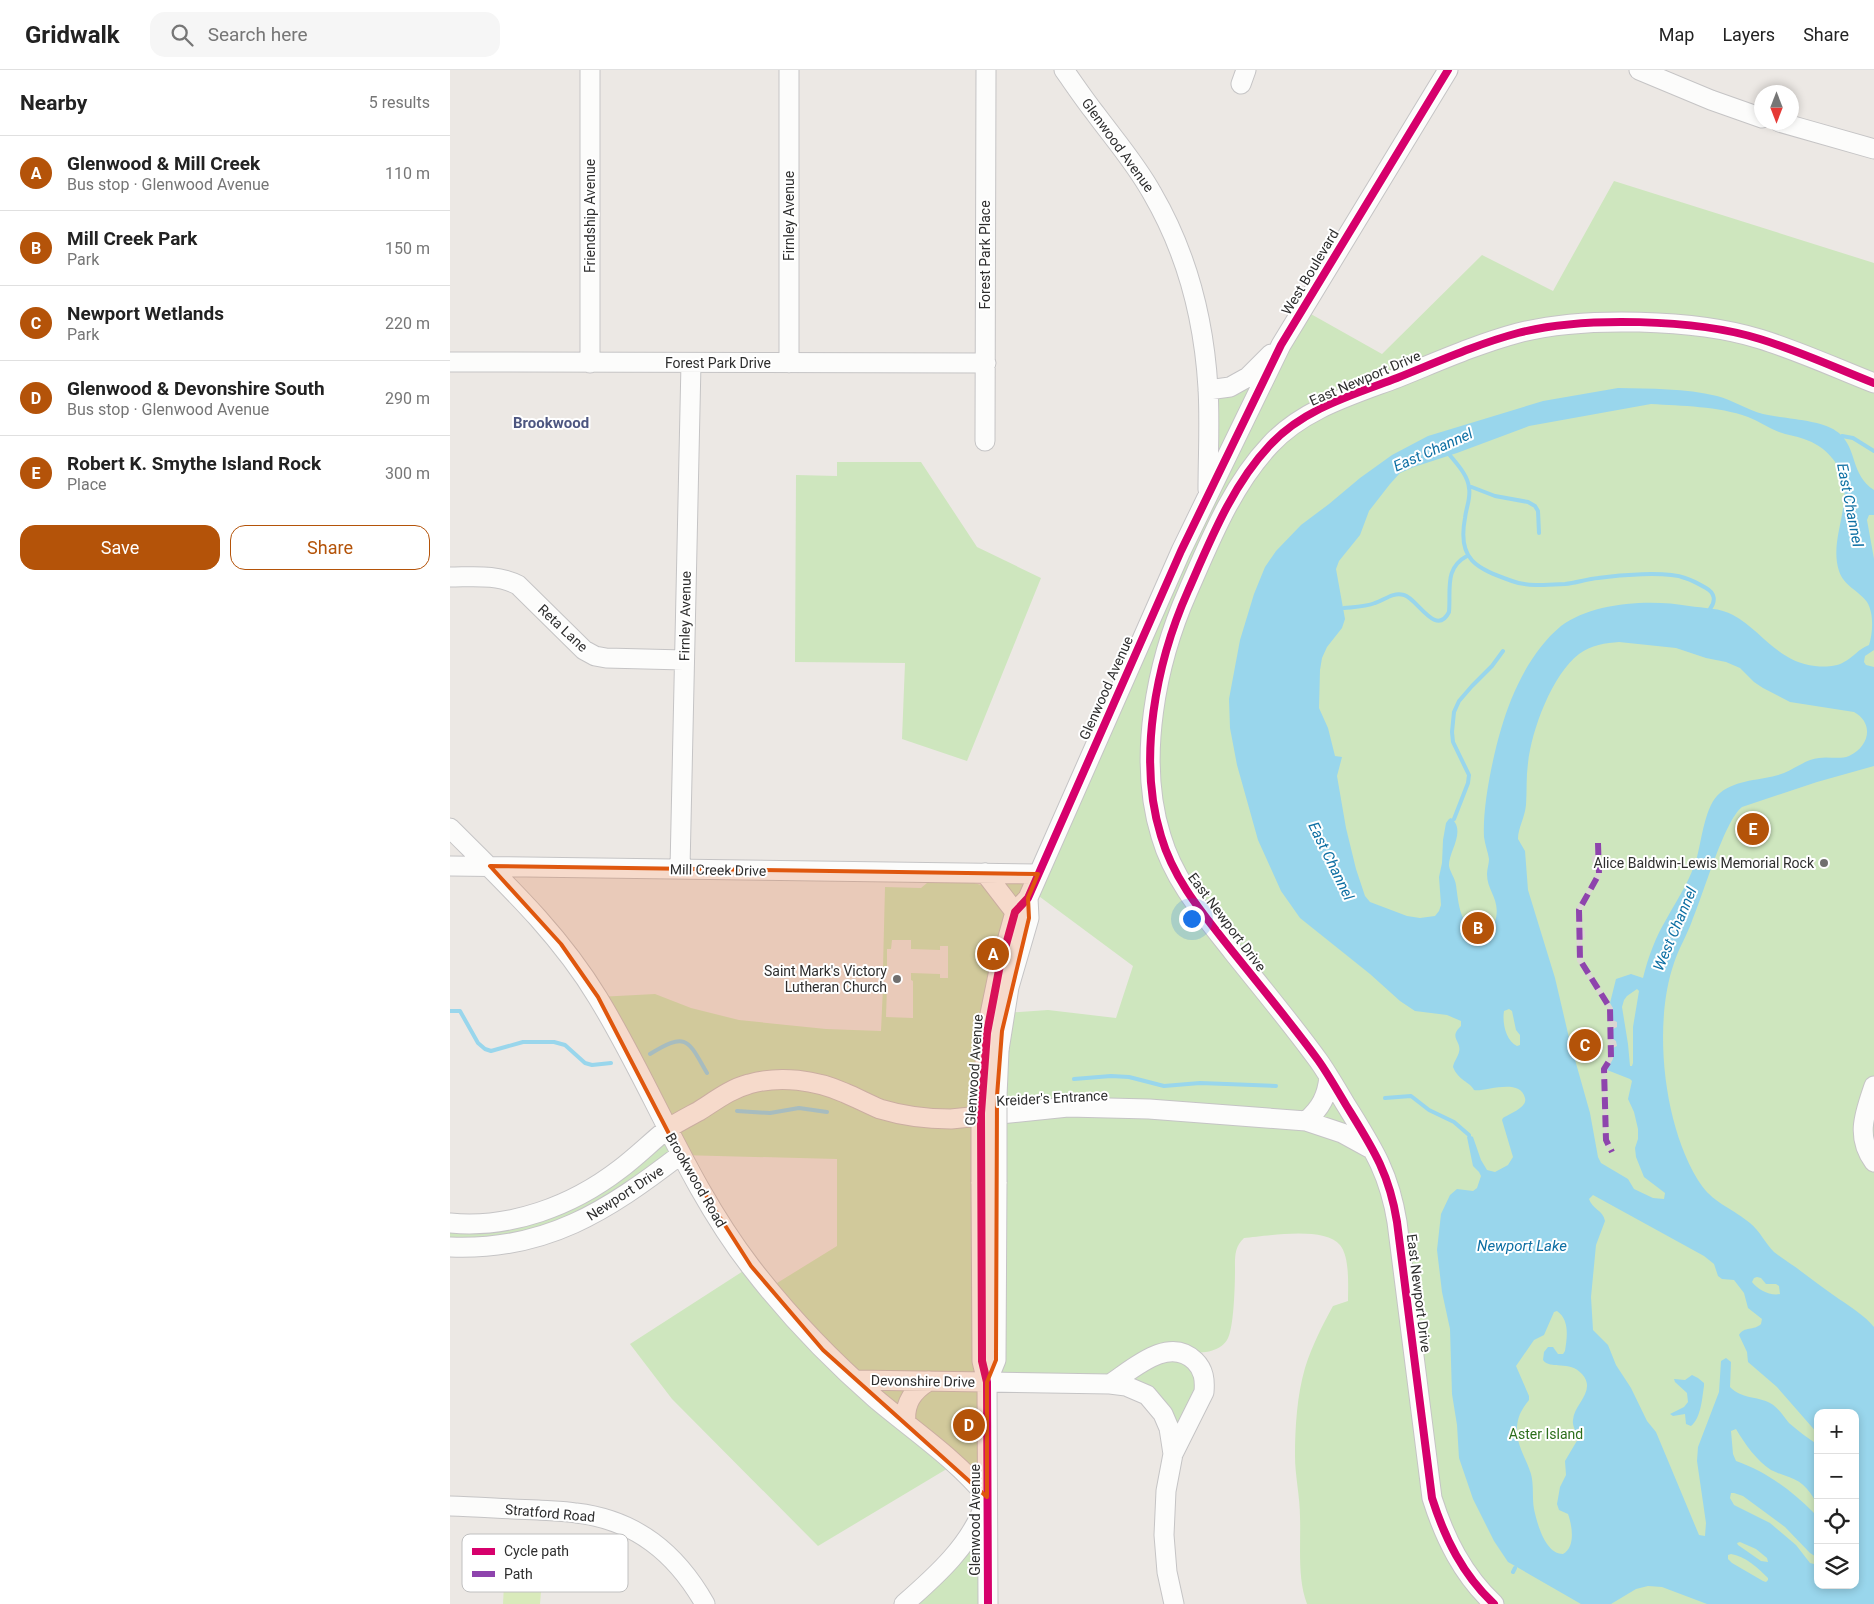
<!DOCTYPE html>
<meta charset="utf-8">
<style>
:root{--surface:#fff;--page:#f6f6f6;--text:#222;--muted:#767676;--line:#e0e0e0;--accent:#b45309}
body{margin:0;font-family:Roboto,sans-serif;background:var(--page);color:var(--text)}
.controls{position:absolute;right:15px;bottom:15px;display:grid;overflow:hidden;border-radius:10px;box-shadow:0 2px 8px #0003}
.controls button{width:45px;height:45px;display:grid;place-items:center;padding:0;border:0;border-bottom:1px solid var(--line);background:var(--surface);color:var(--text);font:25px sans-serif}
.compass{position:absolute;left:1304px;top:15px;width:45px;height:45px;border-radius:50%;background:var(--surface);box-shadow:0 2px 8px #0003;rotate:180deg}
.you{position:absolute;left:741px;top:848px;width:18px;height:18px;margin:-12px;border:4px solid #fff;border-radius:50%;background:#1a73e8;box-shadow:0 0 0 8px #1a73e833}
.badge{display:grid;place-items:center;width:32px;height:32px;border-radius:50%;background:var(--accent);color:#fff;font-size:16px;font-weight:700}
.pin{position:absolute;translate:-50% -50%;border:2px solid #fff;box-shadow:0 1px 5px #0006}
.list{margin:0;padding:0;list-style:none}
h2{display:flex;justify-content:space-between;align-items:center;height:65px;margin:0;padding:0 20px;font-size:21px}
h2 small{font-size:16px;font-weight:400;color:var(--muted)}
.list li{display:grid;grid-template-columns:32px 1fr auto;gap:15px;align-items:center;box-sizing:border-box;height:75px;padding:0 20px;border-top:1px solid var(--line)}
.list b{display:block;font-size:19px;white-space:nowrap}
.list p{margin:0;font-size:16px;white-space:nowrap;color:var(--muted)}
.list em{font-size:16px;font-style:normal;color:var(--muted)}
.actions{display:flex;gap:10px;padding:15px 20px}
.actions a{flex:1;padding:11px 0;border:1px solid var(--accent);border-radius:15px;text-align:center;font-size:18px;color:var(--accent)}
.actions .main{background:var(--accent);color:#fff}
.icon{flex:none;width:28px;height:28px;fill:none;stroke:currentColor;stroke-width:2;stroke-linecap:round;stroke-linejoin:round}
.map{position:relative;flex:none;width:1424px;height:1534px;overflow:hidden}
header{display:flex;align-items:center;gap:30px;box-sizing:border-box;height:70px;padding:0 25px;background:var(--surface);border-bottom:1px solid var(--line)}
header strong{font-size:24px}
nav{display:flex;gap:28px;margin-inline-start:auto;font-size:18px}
.search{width:350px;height:45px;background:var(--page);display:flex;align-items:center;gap:12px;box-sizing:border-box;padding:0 18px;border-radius:15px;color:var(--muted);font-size:19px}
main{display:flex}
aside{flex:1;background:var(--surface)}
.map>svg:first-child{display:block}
</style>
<header>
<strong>Gridwalk</strong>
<div class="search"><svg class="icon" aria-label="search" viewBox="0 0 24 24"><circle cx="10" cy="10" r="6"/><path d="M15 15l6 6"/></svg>Search here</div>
<nav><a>Map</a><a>Layers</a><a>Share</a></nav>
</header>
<main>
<aside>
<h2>Nearby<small>5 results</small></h2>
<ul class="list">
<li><span class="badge">A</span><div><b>Glenwood &amp; Mill Creek</b><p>Bus stop · Glenwood Avenue</p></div><em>110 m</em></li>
<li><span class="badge">B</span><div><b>Mill Creek Park</b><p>Park</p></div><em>150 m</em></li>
<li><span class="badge">C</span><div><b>Newport Wetlands</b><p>Park</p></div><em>220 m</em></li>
<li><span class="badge">D</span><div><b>Glenwood &amp; Devonshire South</b><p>Bus stop · Glenwood Avenue</p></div><em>290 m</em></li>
<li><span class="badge">E</span><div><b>Robert K. Smythe Island Rock</b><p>Place</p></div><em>300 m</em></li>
</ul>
<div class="actions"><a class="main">Save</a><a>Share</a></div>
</aside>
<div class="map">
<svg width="1424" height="1534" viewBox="0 0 1424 1534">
<rect width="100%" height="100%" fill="#ece8e4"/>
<path fill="#cee6be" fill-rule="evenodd" d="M 1164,111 L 1424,193 L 1424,1534 L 857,1534 C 847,1507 851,1475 850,1447 C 850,1426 845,1406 845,1386 C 845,1358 847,1325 855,1298 C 862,1276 872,1256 883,1236 L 898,1231 C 898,1216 900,1187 890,1175 C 875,1156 817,1166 794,1168 C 784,1177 785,1188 785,1200 C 785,1214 784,1260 777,1270 C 769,1283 750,1283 737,1283 L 753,1302 L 723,1384 L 697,1325 L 537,1312 L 538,1534 L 454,1534 L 481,1511 L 537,1427 L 505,1394 L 368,1476 L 222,1329 L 180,1274 L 301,1196 L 319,1218 L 387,1176 L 387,1089 L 230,1085 L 136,1149 L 0,1177 L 0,1153 L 93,1141 L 217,1060 L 148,927 L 205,924 L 241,938 L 289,950 L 376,959 L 431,961 L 433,917 L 437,917 L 436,947 L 463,948 L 463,911 L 461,910 L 461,903 L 490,904 L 490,908 L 498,908 L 498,876 L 490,876 L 490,880 L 461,879 L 461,870 L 442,870 L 441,879 L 437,879 L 437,897 L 433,897 L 435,817 L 471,818 L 477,813 L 478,809 L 518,811 L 534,816 L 553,840 L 555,847 L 540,944 L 598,940 L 666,948 L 683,896 L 582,821 L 565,842 L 535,803 L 588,804 L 758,424 L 758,320 L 798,307 L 852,239 L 932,284 L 1032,185 L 1103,221 ZM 1368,1343 L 1405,1343 L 1405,1515 L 1368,1515 Z
M 387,392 L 471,392 L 527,477 L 591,508 L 517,691 L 452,669 L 455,593 L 345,592 L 346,405 L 387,406 Z"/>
<path fill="#d9eabb" d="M 64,1489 L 87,1491 L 93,1496 L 90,1534 L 53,1534 L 55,1495 Z"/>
<path fill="#dad6d2" d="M 1146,773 L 1149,773 L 1151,805 L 1131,841 L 1132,859 L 1135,861 L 1135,867 L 1132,869 L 1132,889 L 1163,938 L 1163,949 L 1167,951 L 1167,976 L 1163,978 L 1163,989 L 1156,1004 L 1157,1070 L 1162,1076 L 1157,1079 L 1154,1071 L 1152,998 L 1158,987 L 1159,940 L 1127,891 L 1126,839 L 1147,803 L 1146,794 L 1142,792 L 1142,787 L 1146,784 Z"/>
<path fill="#99d6ec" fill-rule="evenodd" d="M 1168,318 C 1201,319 1235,318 1267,326 C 1283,330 1297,340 1313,344 C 1334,349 1373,349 1389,363 C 1408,380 1400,404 1424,420 L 1424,445 L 1419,445 L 1417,450 L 1424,489 L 1424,580 L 1415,586 L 1414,592 L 1416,595 L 1424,597 L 1424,696 L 1367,712 L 1292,737 C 1274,751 1253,826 1242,851 C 1237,865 1229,878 1224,893 C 1202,956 1214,1061 1252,1116 C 1264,1133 1285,1140 1300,1153 C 1310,1161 1315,1173 1324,1182 C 1333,1189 1343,1195 1352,1202 C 1364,1211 1376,1220 1389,1229 C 1401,1237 1415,1246 1424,1257 L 1424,1534 L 1257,1534 L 1212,1517 L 1198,1516 L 1186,1519 L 1161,1534 L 1131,1534 L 1058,1492 L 1044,1471 L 1023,1429 L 1009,1388 L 1007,1355 L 1002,1324 L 1000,1259 L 992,1222 L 987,1180 L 991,1144 L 1000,1125 L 1007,1119 L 1023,1121 L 1027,1118 L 1031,1106 L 1029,1102 L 1023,1096 L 1017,1067 L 1019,1065 L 1023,1067 L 1031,1090 L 1037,1100 L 1045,1102 L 1058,1095 L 1063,1087 L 1052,1050 L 1053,1048 C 1059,1044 1078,1037 1075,1028 C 1070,1007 1035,1022 1024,1020 C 1020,1012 1008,1010 1003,997 C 1004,991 1008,987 1009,982 C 1012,971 998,968 1011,956 L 1011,951 L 997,945 L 965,941 L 950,931 L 920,904 L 850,848 L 831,821 L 808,770 L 787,695 L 780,658 L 779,629 L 790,570 L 804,524 L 815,497 L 826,481 L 851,455 L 879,434 L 910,408 L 942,385 L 978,366 L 1093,331 ZM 1201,334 C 1232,336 1268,336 1298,347 C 1309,351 1318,358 1329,362 C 1337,365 1346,366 1354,369 C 1375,376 1391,393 1394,415 C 1397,445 1380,473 1389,501 C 1394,516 1408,520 1417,532 C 1424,543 1423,563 1419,575 C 1408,579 1404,587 1394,592 C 1386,597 1374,597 1365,596 C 1329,593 1311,560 1283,545 C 1271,538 1253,538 1239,536 C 1201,529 1143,532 1111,556 C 1088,575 1072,603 1061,630 C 1047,664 1032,731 1034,767 C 1035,775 1038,782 1039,789 C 1039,794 1037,799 1037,804 C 1037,823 1053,830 1044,855 C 1011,871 1009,837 1006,815 C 1005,808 1000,802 999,796 C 998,782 1017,761 1001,748 L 999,749 L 996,753 L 993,770 L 992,793 L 989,807 L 991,835 L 989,841 L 985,846 L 970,848 L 957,846 L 920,832 L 915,826 L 906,799 L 896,758 L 887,706 L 892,687 L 885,686 L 878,658 L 869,638 L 870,600 L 872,588 L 877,577 L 892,558 L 895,549 L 886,499 L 889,491 L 910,465 L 919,441 L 940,414 L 950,403 L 964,397 L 1007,383 L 1079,356 ZM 1169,572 L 1226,578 L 1256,588 L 1276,592 L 1290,598 L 1304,612 L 1313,618 L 1340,632 L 1404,642 C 1424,653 1420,676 1399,686 C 1389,690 1379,686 1369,688 C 1357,689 1346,698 1334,703 C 1314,711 1288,708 1270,723 C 1255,735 1252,769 1247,787 C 1241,809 1228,828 1217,848 C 1206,866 1198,887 1193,908 L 1181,904 L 1166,909 L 1160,933 L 1163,938 L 1163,950 L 1167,952 L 1167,957 L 1163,959 L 1163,969 L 1166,971 L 1167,976 L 1163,978 L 1163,989 L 1157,1000 L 1180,1009 L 1182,1011 L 1178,1029 L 1184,1042 L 1188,1059 L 1188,1069 L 1185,1078 L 1186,1087 L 1194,1107 L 1215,1123 L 1214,1129 L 1203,1128 L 1184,1119 L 1178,1109 L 1151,1093 L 1148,1087 L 1140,1043 L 1120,972 L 1105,908 L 1078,820 L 1075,781 L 1068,769 C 1068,758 1075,747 1076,735 C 1077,721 1076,707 1078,693 C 1082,659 1102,605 1129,584 C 1141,575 1156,573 1169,572 ZM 1187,919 L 1189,921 L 1183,957 L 1183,993 L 1182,996 L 1180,996 L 1178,974 L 1172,937 L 1174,930 L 1177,926 ZM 1059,939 L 1062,941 L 1066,960 L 1070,965 L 1070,975 L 1067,976 C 1056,971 1052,953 1054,941 ZM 1143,1125 L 1254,1186 L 1264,1194 L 1268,1206 L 1272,1209 L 1284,1210 L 1294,1223 L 1298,1238 L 1312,1249 L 1311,1254 C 1304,1261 1294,1256 1289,1265 L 1297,1282 L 1298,1292 L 1327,1317 L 1368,1364 L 1368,1343 L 1405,1343 L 1405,1515 L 1368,1515 L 1368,1495 L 1360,1493 L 1346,1475 L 1320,1453 L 1284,1435 L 1280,1428 L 1281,1423 L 1284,1423 L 1293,1426 L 1335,1457 L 1360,1483 L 1368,1488 L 1368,1443 L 1364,1443 C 1341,1420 1317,1402 1286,1391 L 1283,1384 L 1281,1361 L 1286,1359 C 1295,1374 1306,1390 1321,1400 C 1327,1403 1333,1405 1339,1407 C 1354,1412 1362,1423 1368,1437 L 1368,1375 C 1358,1368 1348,1361 1339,1353 C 1333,1346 1329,1338 1320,1333 C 1307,1326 1291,1329 1280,1317 L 1281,1292 L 1276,1288 L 1271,1291 L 1269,1322 L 1248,1377 L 1247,1391 L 1256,1453 L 1255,1466 L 1249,1465 L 1206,1362 L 1197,1351 L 1181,1318 L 1166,1295 L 1158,1275 L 1143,1260 L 1141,1227 L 1146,1175 L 1155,1151 C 1153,1140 1142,1139 1139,1129 ZM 1307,1207 L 1311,1208 L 1316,1214 L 1326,1214 L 1329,1216 L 1330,1224 C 1320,1226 1308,1220 1302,1212 L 1304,1208 ZM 1107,1241 C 1120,1250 1117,1268 1115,1281 L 1113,1284 L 1108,1284 L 1103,1277 L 1098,1277 L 1094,1282 L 1093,1290 C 1100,1300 1120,1290 1132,1304 C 1147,1321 1124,1334 1123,1350 C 1122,1356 1127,1363 1128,1369 L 1115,1391 L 1116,1405 L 1110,1417 L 1107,1434 L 1109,1440 L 1118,1444 C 1122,1455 1126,1477 1113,1484 C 1095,1484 1087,1453 1084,1439 C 1082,1427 1084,1415 1081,1404 C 1076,1388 1066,1375 1067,1357 C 1068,1345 1072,1339 1079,1330 L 1079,1326 L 1066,1296 L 1084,1270 L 1094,1265 L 1104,1242 ZM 1290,1472 L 1306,1479 L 1317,1488 L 1318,1492 L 1311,1491 L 1288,1475 L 1287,1473 ZM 1281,1484 C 1295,1486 1308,1498 1318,1508 L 1318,1510 L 1316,1512 L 1313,1511 L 1282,1493 L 1278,1489 L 1278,1485 Z
M 1242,1305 L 1248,1308 L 1254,1313 L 1254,1316 C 1252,1329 1251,1348 1241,1356 L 1236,1354 L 1235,1344 L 1223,1346 L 1220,1344 L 1234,1337 L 1238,1332 L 1237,1323 L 1225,1312 L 1224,1309 L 1235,1310 Z"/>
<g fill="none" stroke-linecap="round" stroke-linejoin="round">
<path stroke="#99d6ec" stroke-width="4" d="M 1392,366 L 1403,368 L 1424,381
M 998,383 C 1006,393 1018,405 1019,418 C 1021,428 1016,438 1015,448 C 1007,490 1026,498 1062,511 C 1078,517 1098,515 1115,514 C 1126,513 1137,509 1148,508 C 1169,505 1216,501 1235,508 C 1242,510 1249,514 1256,518 C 1265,523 1266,531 1260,539
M 1019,416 L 1045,426 L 1078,432 L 1085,436 L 1088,441 L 1089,463
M 894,538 C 904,537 915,537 925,533 C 935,530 942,522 954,525 C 967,528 986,568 999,542 C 1001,520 994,498 1017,486
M 1004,749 L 1018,713 L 1019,705 L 1003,672 L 1002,662 L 1004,642 L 1009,631 L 1022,616 L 1042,596 L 1053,581
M 0,941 L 10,941 L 28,973 L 35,979 L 41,981 L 73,972 L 104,972 L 115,975 L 135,993 L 142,995 L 161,993
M 200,984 C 237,961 238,970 257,1003
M 624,1009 L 661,1006 L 679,1007 L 714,1016 L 750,1013 L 826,1016
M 935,1028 L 961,1026 L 979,1040 L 1004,1052 L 1019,1065
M 287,1041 L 320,1043 L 349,1038 L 377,1042
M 1063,1502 L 1065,1498"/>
<defs>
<path id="minor" d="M 140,0 L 140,293
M 339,0 L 339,293
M 614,0 C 624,14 634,29 645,43 C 665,70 686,94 702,123 C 737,183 754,250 758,318 C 760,352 758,387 758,420
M 1189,0 L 1261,30 L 1312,48
M 791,14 L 796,0
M 1329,52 L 1424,79
M 0,292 L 536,293
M 758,320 L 780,317 L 798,307 L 821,284
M 535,371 L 536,0
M 0,507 C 23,507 47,504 68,515 L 134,580 L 145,586 L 156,588 L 234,590
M 0,758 C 54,812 108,862 148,928 C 202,1016 237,1114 301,1197 C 338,1245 380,1289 426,1329 C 464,1361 506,1389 537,1427
M 0,796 L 588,804
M 230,799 L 241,293
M 535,803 L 565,842
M 536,980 L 540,944 L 549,900 L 565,842 L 578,828 L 731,481 L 831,275 L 998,0
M 549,980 L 559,917 L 579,848 L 578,828
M 1424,1016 C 1415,1043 1405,1066 1424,1092
M 856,1051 C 871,1038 877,1026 879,1007
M 531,1112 L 532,1291 L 537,1312 L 538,1534
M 0,1153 C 60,1159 122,1136 170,1099 C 186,1087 200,1073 216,1060 C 226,1053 238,1047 249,1041 C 265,1031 280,1019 299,1014 C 330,1005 366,1010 395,1023 C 407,1028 418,1034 430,1039 C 453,1046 476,1049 501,1049 L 618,1037 L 699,1039 L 856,1051 L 892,1063 L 923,1080
M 0,1177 C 96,1181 157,1141 230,1085
M 405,1310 L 660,1314 L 676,1316 L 697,1325 L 713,1344 L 719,1358 L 723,1384 L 716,1421 L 714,1465 L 717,1502 L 724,1534
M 537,1312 L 546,1290 L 547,1112
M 660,1314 C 683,1299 719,1265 745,1291 C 754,1300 755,1310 754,1322 L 723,1384
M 456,1353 C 454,1334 462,1321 479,1311
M 0,1436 C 29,1437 59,1439 88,1440 C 101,1441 114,1441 126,1443 C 186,1450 226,1483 255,1534
M 454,1534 C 486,1506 522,1474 535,1433
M 1044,1534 C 1013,1505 995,1469 982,1428 L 947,1152 C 939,1102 922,1077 896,1035 C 887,1020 878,1004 868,990 C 841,953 811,917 783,882 C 754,845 724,811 711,766 C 687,689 706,593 738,521 C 760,471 782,415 820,375 C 853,339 902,325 947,308 C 987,292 1027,274 1068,263 C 1133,246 1246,249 1310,269 C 1349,281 1386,298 1424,313"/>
</defs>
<use href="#minor" stroke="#c5c4c5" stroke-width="21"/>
<use href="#minor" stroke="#fcfcfb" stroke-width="19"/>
<defs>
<path id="minor-bridge" d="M 531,1112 L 531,1043 L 536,980
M 547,1112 L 547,1026 L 549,980"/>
</defs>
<use href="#minor-bridge" stroke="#c5c4c5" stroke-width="21" stroke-linecap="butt"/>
<use href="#minor-bridge" stroke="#fcfcfb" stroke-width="19"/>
<path stroke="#8e44ad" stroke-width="6" stroke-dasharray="12 6" stroke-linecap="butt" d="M 1148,773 L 1149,804 L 1129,840 L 1130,890 L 1160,938 L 1161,988 L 1154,999 L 1156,1070 L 1162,1082"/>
<defs>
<path id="cycleway" d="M 538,1534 L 537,1312 L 532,1291 L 531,1043 L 537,963 L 549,900 L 565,842 L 578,828 L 731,481 L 831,275 L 998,0
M 1044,1534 C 1013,1505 995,1469 982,1428 L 947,1152 C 939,1102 922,1077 896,1035 C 887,1020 878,1004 868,990 C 841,953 811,917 783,882 C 754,845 724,811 711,766 C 687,689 706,593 738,521 C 760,471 782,415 820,375 C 853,339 902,325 947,308 C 987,292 1027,274 1068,263 C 1133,246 1246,249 1310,269 C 1349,281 1386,298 1424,313"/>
</defs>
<use href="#cycleway" stroke="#fff" stroke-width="11"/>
<use href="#cycleway" stroke="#d6006c" stroke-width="8"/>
</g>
<path fill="#df570e" fill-opacity="0.2" stroke="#df570e" stroke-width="4" stroke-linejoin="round" d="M 40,796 L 588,804 L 578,828 L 579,848 L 552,961 L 547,1026 L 546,1290 L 537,1312 L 537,1427 L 373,1280 L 301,1196 L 230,1085 L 148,927 L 111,874 Z"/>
<g fill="#706f6e" stroke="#fff" stroke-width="2">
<circle cx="1374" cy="793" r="5"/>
<circle cx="447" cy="909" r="5"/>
</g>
<g text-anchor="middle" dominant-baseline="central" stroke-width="4" stroke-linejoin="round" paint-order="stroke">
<g font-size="14" fill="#2e2e2e" stroke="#fff">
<text transform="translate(668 75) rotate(54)">Glenwood Avenue</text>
<text transform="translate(140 146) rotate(-90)">Friendship Avenue</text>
<text transform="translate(339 146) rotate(-90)">Firnley Avenue</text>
<text transform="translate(535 185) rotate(-90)">Forest Park Place</text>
<text transform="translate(860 202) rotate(-59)">West Boulevard</text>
<text x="268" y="293">Forest Park Drive</text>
<text transform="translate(915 308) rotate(-23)">East Newport Drive</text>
<text transform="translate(235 546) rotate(-89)">Firnley Avenue</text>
<text transform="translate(113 558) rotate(43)">Reta Lane</text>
<text transform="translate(656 618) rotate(-66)">Glenwood Avenue</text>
<text transform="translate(268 800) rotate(1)">Mill Creek Drive</text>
<text transform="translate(777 852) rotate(53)">East Newport Drive</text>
<text transform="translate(524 1000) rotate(-86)">Glenwood Avenue</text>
<text transform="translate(602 1028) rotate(-3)">Kreider's Entrance</text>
<text transform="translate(246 1110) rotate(60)">Brookwood Road</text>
<text transform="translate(175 1123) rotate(-33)">Newport Drive</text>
<text transform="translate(969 1223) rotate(83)">East Newport Drive</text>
<text transform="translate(473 1311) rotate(1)">Devonshire Drive</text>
<text transform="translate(100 1443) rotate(5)">Stratford Road</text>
<text transform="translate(525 1450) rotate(-90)">Glenwood Avenue</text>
</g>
<g font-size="14" fill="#2e2e2e" stroke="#fff" text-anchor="end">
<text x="1364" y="793">Alice Baldwin-Lewis Memorial Rock</text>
<text x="437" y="901">Saint Mark's Victory<tspan x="437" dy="16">Lutheran Church</tspan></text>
</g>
<g font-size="14" fill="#2c6e1b" stroke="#fff">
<text x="1096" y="1364">Aster Island</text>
</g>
<g font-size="15" font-weight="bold" fill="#4d5680" stroke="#fff">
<text x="101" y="353">Brookwood</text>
</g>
<g font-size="15" font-style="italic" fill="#0d6fa3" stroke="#fff">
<text transform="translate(983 380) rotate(-24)">East Channel</text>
<text transform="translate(1400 435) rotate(79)">East Channel</text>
<text transform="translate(881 791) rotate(64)">East Channel</text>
<text transform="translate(1225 859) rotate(-67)">West Channel</text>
<text x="1072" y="1176">Newport Lake</text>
</g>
</g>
<rect x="12" y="1464" width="166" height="58" rx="8" fill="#fff" stroke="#c0c0c0" stroke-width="1"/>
<rect x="22" y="1478" width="23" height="7" fill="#d6006c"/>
<rect x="22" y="1501" width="23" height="6" fill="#8e44ad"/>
<g font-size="14" fill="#2e2e2e">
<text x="54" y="1486">Cycle path</text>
<text x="54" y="1509">Path</text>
</g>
</svg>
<div class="controls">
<button>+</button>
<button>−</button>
<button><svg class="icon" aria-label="locate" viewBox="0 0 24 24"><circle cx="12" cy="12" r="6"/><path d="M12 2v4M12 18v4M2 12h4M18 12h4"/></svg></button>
<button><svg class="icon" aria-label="layers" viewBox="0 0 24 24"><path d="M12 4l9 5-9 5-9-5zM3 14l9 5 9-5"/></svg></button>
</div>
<svg class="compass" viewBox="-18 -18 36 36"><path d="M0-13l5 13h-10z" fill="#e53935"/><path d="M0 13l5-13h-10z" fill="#767676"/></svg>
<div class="you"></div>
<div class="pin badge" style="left:543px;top:884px">A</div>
<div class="pin badge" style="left:1028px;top:858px">B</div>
<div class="pin badge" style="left:1135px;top:975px">C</div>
<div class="pin badge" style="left:519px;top:1355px">D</div>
<div class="pin badge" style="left:1303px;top:759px">E</div>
</div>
</main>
